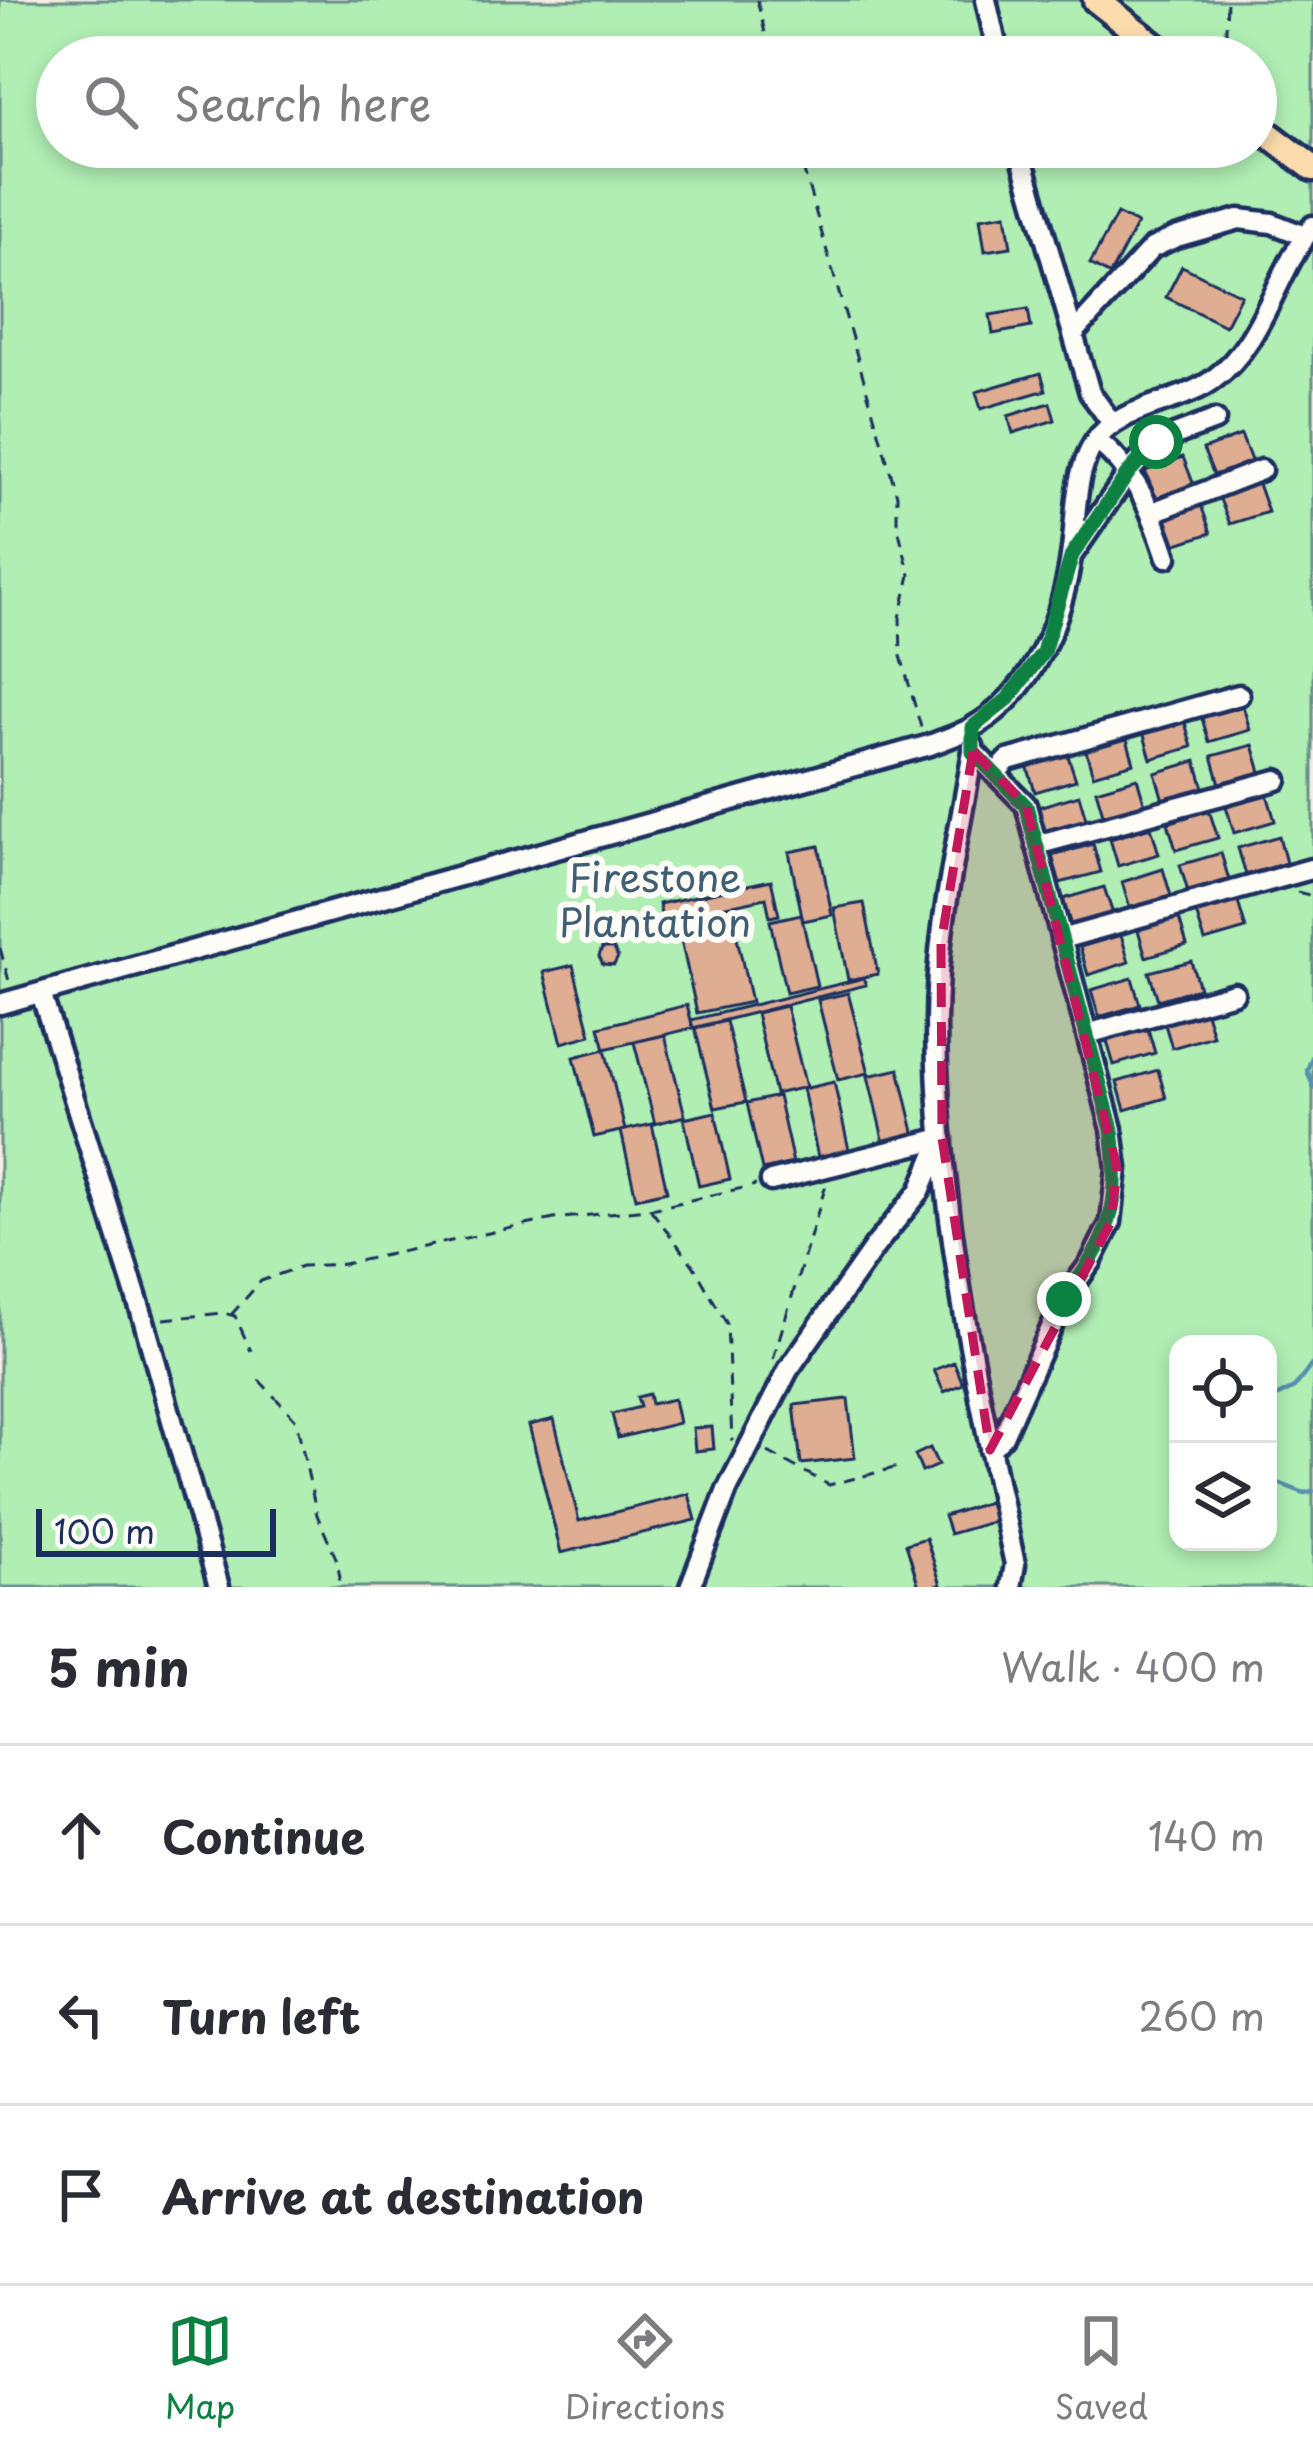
<!DOCTYPE html>
<meta charset="utf-8">
<style>
:root{--surface:#fff;--page:#f2f2f3;--text:#2b2b33;--muted:#7c7c81;--line:#e1e1e2;--accent:#0b8043}
body{margin:0;font-family:"Playpen Sans",sans-serif;background:var(--page);color:var(--text)}
.controls{position:absolute;right:36px;bottom:36px;display:grid;overflow:hidden;border-radius:24px;box-shadow:0 6px 18px #0003}
.controls button{width:108px;height:108px;display:grid;place-items:center;padding:0;border:0;border-bottom:3px solid var(--line);background:var(--surface);color:var(--text);font:60px sans-serif}
.scale{position:absolute;left:36px;bottom:30px;width:240px;box-sizing:border-box;padding-left:12px;border:6px solid #1b2f5e;border-top:0;font-size:33px;line-height:42px;white-space:nowrap;color:#1b2f5e;-webkit-text-stroke:9px #fdfcf7;paint-order:stroke}
.stop{position:absolute;width:36px;height:36px;margin:-27px;border:9px solid #0b8043;border-radius:50%;background:#fff}
.stop.end{background:#0b8043;border-color:#fff;box-shadow:0 3px 12px #0008}
.list{margin:0;padding:0;list-style:none}
h2{display:flex;justify-content:space-between;align-items:center;height:156px;margin:0;padding:0 48px;font-size:51px}
h2 small{font-size:39px;font-weight:400;color:var(--muted)}
.list li{display:grid;grid-template-columns:78px 1fr auto;gap:36px;align-items:center;box-sizing:border-box;height:180px;padding:0 48px;border-top:3px solid var(--line)}
.list b{display:block;font-size:45px;white-space:nowrap}
.list em{font-size:39px;font-style:normal;color:var(--muted)}
.icon{flex:none;width:66px;height:66px;fill:none;stroke:currentColor;stroke-width:2;stroke-linecap:round;stroke-linejoin:round}
.map{position:relative;flex:none;width:1313px;height:1587px;overflow:hidden}
.search{position:absolute;background:var(--surface);box-shadow:0 6px 18px #0003;left:36px;right:36px;top:36px;height:132px;display:flex;align-items:center;gap:30px;box-sizing:border-box;padding:0 42px;border-radius:66px;color:var(--muted);font-size:45px}
.sheet{height:696px;background:var(--surface)}
nav{display:flex;justify-content:space-around;align-items:center;box-sizing:border-box;height:168px;border-top:3px solid var(--line);background:var(--surface);font-size:33px;color:var(--muted)}
nav a{display:grid;justify-items:center;gap:6px}
nav .on{color:var(--accent)}
.map>svg:first-child{display:block}
</style>
<div class="map">
<svg width="1313" height="1587" viewBox="0 0 1313 1587">
<rect width="100%" height="100%" fill="#f7ece3"/>
<filter id="ink" filterUnits="userSpaceOnUse"><feTurbulence type="fractalNoise" baseFrequency=".00833" numOctaves="2"/><feDisplacementMap in="SourceGraphic" scale="24" xChannelSelector="R" yChannelSelector="G"/><feConvolveMatrix kernelMatrix="1 2 1 2 8 2 1 2 1" color-interpolation-filters="sRGB"/></filter>
<g filter="url(#ink)">
<path fill="#b0eeb4" stroke="#668e89" stroke-width="3" fill-rule="evenodd" d="M 0,0 L 1313,0 L 1313,1587 L 0,1587 ZM 57,57 L 1256,57 L 1256,147 L 57,147 ZM 1178,1344 L 1268,1344 L 1268,1542 L 1178,1542 Z"/>
<g fill="none" stroke-linecap="round" stroke-linejoin="round">
<path stroke="#598eae" stroke-width="4.5" d="M 1313,1055 L 1307,1070 L 1313,1086
M 1268,1401 L 1294,1388 L 1313,1363
M 1268,1479 L 1304,1493 L 1313,1491"/>
</g>
<path fill="#dfad92" stroke="#1b2f5e" stroke-width="3" d="M 1006,214 L 1011,247 L 985,251 L 980,218 Z
M 1117,214 L 1137,224 L 1110,275 L 1090,264 Z
M 1182,266 L 1241,295 L 1225,326 L 1166,297 Z
M 1028,309 L 1031,327 L 993,334 L 990,315 Z
M 1041,373 L 1046,390 L 981,409 L 976,392 Z
M 1050,403 L 1055,420 L 1013,433 L 1008,416 Z
M 1241,435 L 1252,463 L 1214,475 L 1203,449 Z
M 1183,457 L 1194,485 L 1156,498 L 1145,471 Z
M 1258,484 L 1268,512 L 1230,524 L 1219,497 Z
M 1201,505 L 1211,533 L 1174,545 L 1162,519 Z
M 1242,703 L 1250,730 L 1209,742 L 1201,715 Z
M 1184,719 L 1192,747 L 1151,759 L 1143,732 Z
M 1126,736 L 1134,763 L 1093,775 L 1085,748 Z
M 1253,745 L 1261,772 L 1220,784 L 1212,756 Z
M 1067,753 L 1076,780 L 1035,792 L 1027,765 Z
M 1196,761 L 1204,788 L 1163,800 L 1155,773 Z
M 1137,778 L 1145,805 L 1104,817 L 1096,790 Z
M 1267,794 L 1275,821 L 1234,833 L 1226,806 Z
M 1079,795 L 1087,822 L 1046,834 L 1038,807 Z
M 1209,810 L 1218,838 L 1176,850 L 1168,823 Z
M 1151,827 L 1159,854 L 1118,866 L 1110,839 Z
M 1279,836 L 1286,863 L 1246,875 L 1238,848 Z
M 1093,844 L 1101,872 L 1060,883 L 1052,856 Z
M 819,846 L 832,915 L 803,921 L 789,852 Z
M 1221,853 L 1229,880 L 1188,892 L 1180,865 Z
M 1163,869 L 1171,896 L 1130,909 L 1122,882 Z
M 771,880 L 779,915 L 770,917 L 766,898 L 662,920 L 659,904 Z
M 1104,887 L 1113,914 L 1071,926 L 1063,899 Z
M 1238,902 L 1246,929 L 1205,941 L 1196,913 Z
M 864,903 L 878,974 L 848,980 L 834,908 Z
M 730,905 L 751,1002 L 697,1013 L 676,917 Z
M 801,914 L 817,986 L 786,993 L 770,921 Z
M 1179,918 L 1187,945 L 1146,957 L 1138,930 Z
M 1121,935 L 1129,962 L 1088,975 L 1080,947 Z
M 602,948 L 613,948 L 618,957 L 614,965 L 603,964 L 599,956 Z
M 1191,961 L 1199,988 L 1158,1000 L 1149,972 Z
M 573,965 L 591,1035 L 562,1043 L 544,972 Z
M 864,978 L 866,985 L 693,1028 L 691,1020 Z
M 1132,978 L 1140,1005 L 1099,1017 L 1091,990 Z
M 848,993 L 869,1073 L 838,1080 L 818,1000 Z
M 687,1005 L 693,1028 L 605,1049 L 599,1027 Z
M 786,1006 L 806,1087 L 775,1094 L 756,1013 Z
M 1205,1009 L 1213,1036 L 1172,1048 L 1164,1021 Z
M 726,1021 L 746,1102 L 715,1108 L 695,1028 Z
M 1147,1026 L 1155,1053 L 1114,1065 L 1106,1038 Z
M 665,1035 L 685,1116 L 655,1124 L 634,1042 Z
M 605,1049 L 625,1130 L 594,1137 L 574,1057 Z
M 899,1069 L 915,1136 L 884,1143 L 868,1076 Z
M 1158,1070 L 1166,1098 L 1125,1110 L 1117,1082 Z
M 834,1082 L 849,1150 L 818,1157 L 803,1089 Z
M 778,1096 L 793,1163 L 762,1170 L 747,1103 Z
M 715,1112 L 730,1179 L 699,1186 L 684,1119 Z
M 652,1124 L 667,1191 L 636,1198 L 621,1131 Z
M 954,1362 L 963,1384 L 944,1392 L 934,1370 Z
M 649,1394 L 651,1404 L 674,1399 L 679,1423 L 618,1438 L 612,1414 L 640,1407 L 637,1397 Z
M 848,1399 L 855,1458 L 801,1464 L 794,1405 Z
M 554,1419 L 579,1521 L 689,1494 L 696,1520 L 561,1553 L 529,1425 Z
M 712,1427 L 714,1449 L 695,1451 L 693,1428 Z
M 930,1448 L 938,1465 L 922,1472 L 915,1455 Z
M 989,1502 L 995,1521 L 950,1534 L 944,1516 Z
M 926,1538 L 941,1585 L 934,1587 L 919,1587 L 906,1544 Z"/>
<g fill="none" stroke-linecap="round" stroke-linejoin="round">
<defs>
<path id="minor" d="M 986,0 L 999,57
M 1019,147 L 1090,393 L 1112,423
M 1073,334 L 1152,248 L 1176,237 L 1239,219 L 1272,223 L 1305,236
M 1096,440 C 1135,470 1152,511 1167,557
M 1153,512 L 1261,470
M 1072,555 L 1129,472 L 1156,442 L 1215,420
M 973,746 L 973,751 L 1026,805 L 1112,1129 L 1117,1168 L 1111,1222 L 1091,1262 L 1064,1299 L 1003,1436 L 990,1450
M 973,751 C 958,841 936,932 936,1023 C 937,1205 976,1387 1015,1564 L 1011,1587
M 995,774 L 1008,760 L 1239,695
M 1036,845 L 1277,780
M 1061,939 L 1311,869
M 41,993 L 144,1321 L 219,1587
M 0,1004 L 930,745 C 944,739 960,735 973,727 C 1034,692 1064,616 1072,549 C 1077,512 1074,475 1094,443 C 1118,405 1180,405 1214,379 C 1264,342 1275,273 1313,226
M 1087,1034 L 1234,993
M 771,1181 L 942,1138
M 690,1587 L 727,1490 L 788,1370 L 875,1246 L 920,1191 L 940,1143"/>
<path id="major" d="M 1096,0 L 1169,57
M 1256,125 L 1313,168"/>
</defs>
<use href="#minor" stroke="#1b2f5e" stroke-width="27"/>
<use href="#major" stroke="#1b2f5e" stroke-width="33"/>
<path stroke="#1b2f5e" stroke-width="3" stroke-dasharray="12 9" stroke-linecap="butt" d="M 757,0 L 771,57
M 1225,57 L 1227,0
M 797,147 L 897,495 L 897,524 L 910,575 L 900,618 L 901,656 L 922,731
M 1297,892 L 1313,896
M 0,948 L 9,981
M 651,1210 L 693,1265 L 727,1324 L 732,1441
M 231,1315 L 261,1281 L 302,1266 L 344,1264 L 554,1219 L 656,1208 L 756,1185
M 164,1319 L 223,1313 L 235,1316 L 251,1351
M 773,1359 L 826,1185
M 259,1380 L 296,1420 L 317,1515 L 336,1558 L 340,1577 L 337,1587
M 768,1452 L 829,1485 L 898,1467"/>
<use href="#minor" stroke="#fdfcf7" stroke-width="18"/>
<use href="#major" stroke="#fcdcac" stroke-width="24"/>
</g>
</g>
<g fill="none" stroke-linecap="round" stroke-linejoin="round" filter="url(#ink)">
<path stroke="#0b8043" stroke-width="15" d="M 1064,1299 C 1110,1237 1122,1207 1112,1130 L 1026,806 L 973,752 L 973,727 L 1008,699 L 1043,652 L 1072,555 L 1129,472 L 1156,442"/>
</g>
<path fill="#c2185b" fill-opacity="0.2" stroke="#c2185b" stroke-width="9" stroke-dasharray="24 15" stroke-linejoin="round" d="M 973,751 L 1026,805 L 1117,1168 L 1111,1222 L 990,1450 L 942,1138 L 941,943 Z"/>
<g text-anchor="middle" dominant-baseline="central" stroke-width="12" stroke-linejoin="round" paint-order="stroke">
<g font-size="39" fill="#405f74" stroke="#fdfcf7">
<text x="655" y="875">Firestone<tspan x="655" dy="45">Plantation</tspan></text>
</g>
</g>
</svg>
<div class="controls">
<button><svg class="icon" aria-label="locate" viewBox="0 0 24 24"><circle cx="12" cy="12" r="6"/><path d="M12 2v4M12 18v4M2 12h4M18 12h4"/></svg></button>
<button><svg class="icon" aria-label="layers" viewBox="0 0 24 24"><path d="M12 4l9 5-9 5-9-5zM3 14l9 5 9-5"/></svg></button>
</div>
<div class="scale">100 m</div>
<div class="stop" style="left:1156px;top:442px"></div>
<div class="stop end" style="left:1064px;top:1299px"></div>
<div class="search"><svg class="icon" aria-label="search" viewBox="0 0 24 24"><circle cx="10" cy="10" r="6"/><path d="M15 15l6 6"/></svg>Search here</div>
</div>
<section class="sheet">
<h2>5 min<small>Walk · 400 m</small></h2>
<ul class="list">
<li><svg class="icon" aria-label="ahead" viewBox="0 0 24 24"><path d="M12 20V5M6 11l6-6 6 6"/></svg><div><b>Continue</b></div><em>140 m</em></li>
<li><svg class="icon" aria-label="left" viewBox="0 0 24 24"><path d="M17 20v-9H6M10 6l-5 5 5 5"/></svg><div><b>Turn left</b></div><em>260 m</em></li>
<li><svg class="icon" aria-label="arrive" viewBox="0 0 24 24"><path d="M6 21V4h12l-3 4 3 4H6"/></svg><div><b>Arrive at destination</b></div></li>
</ul>
</section>
<nav>
<a class="on"><svg class="icon" aria-label="map" viewBox="0 0 24 24"><path d="M3 6l6-2 6 2 6-2v14l-6 2-6-2-6 2zM9 4v14M15 6v14"/></svg>Map</a>
<a><svg class="icon" aria-label="directions" viewBox="0 0 24 24"><path d="M12 3l9 9-9 9-9-9zM9 14v-3h6M13 9l2 2-2 2"/></svg>Directions</a>
<a><svg class="icon" aria-label="saved" viewBox="0 0 24 24"><path d="M7 4h10v16l-5-4-5 4z"/></svg>Saved</a>
</nav>
